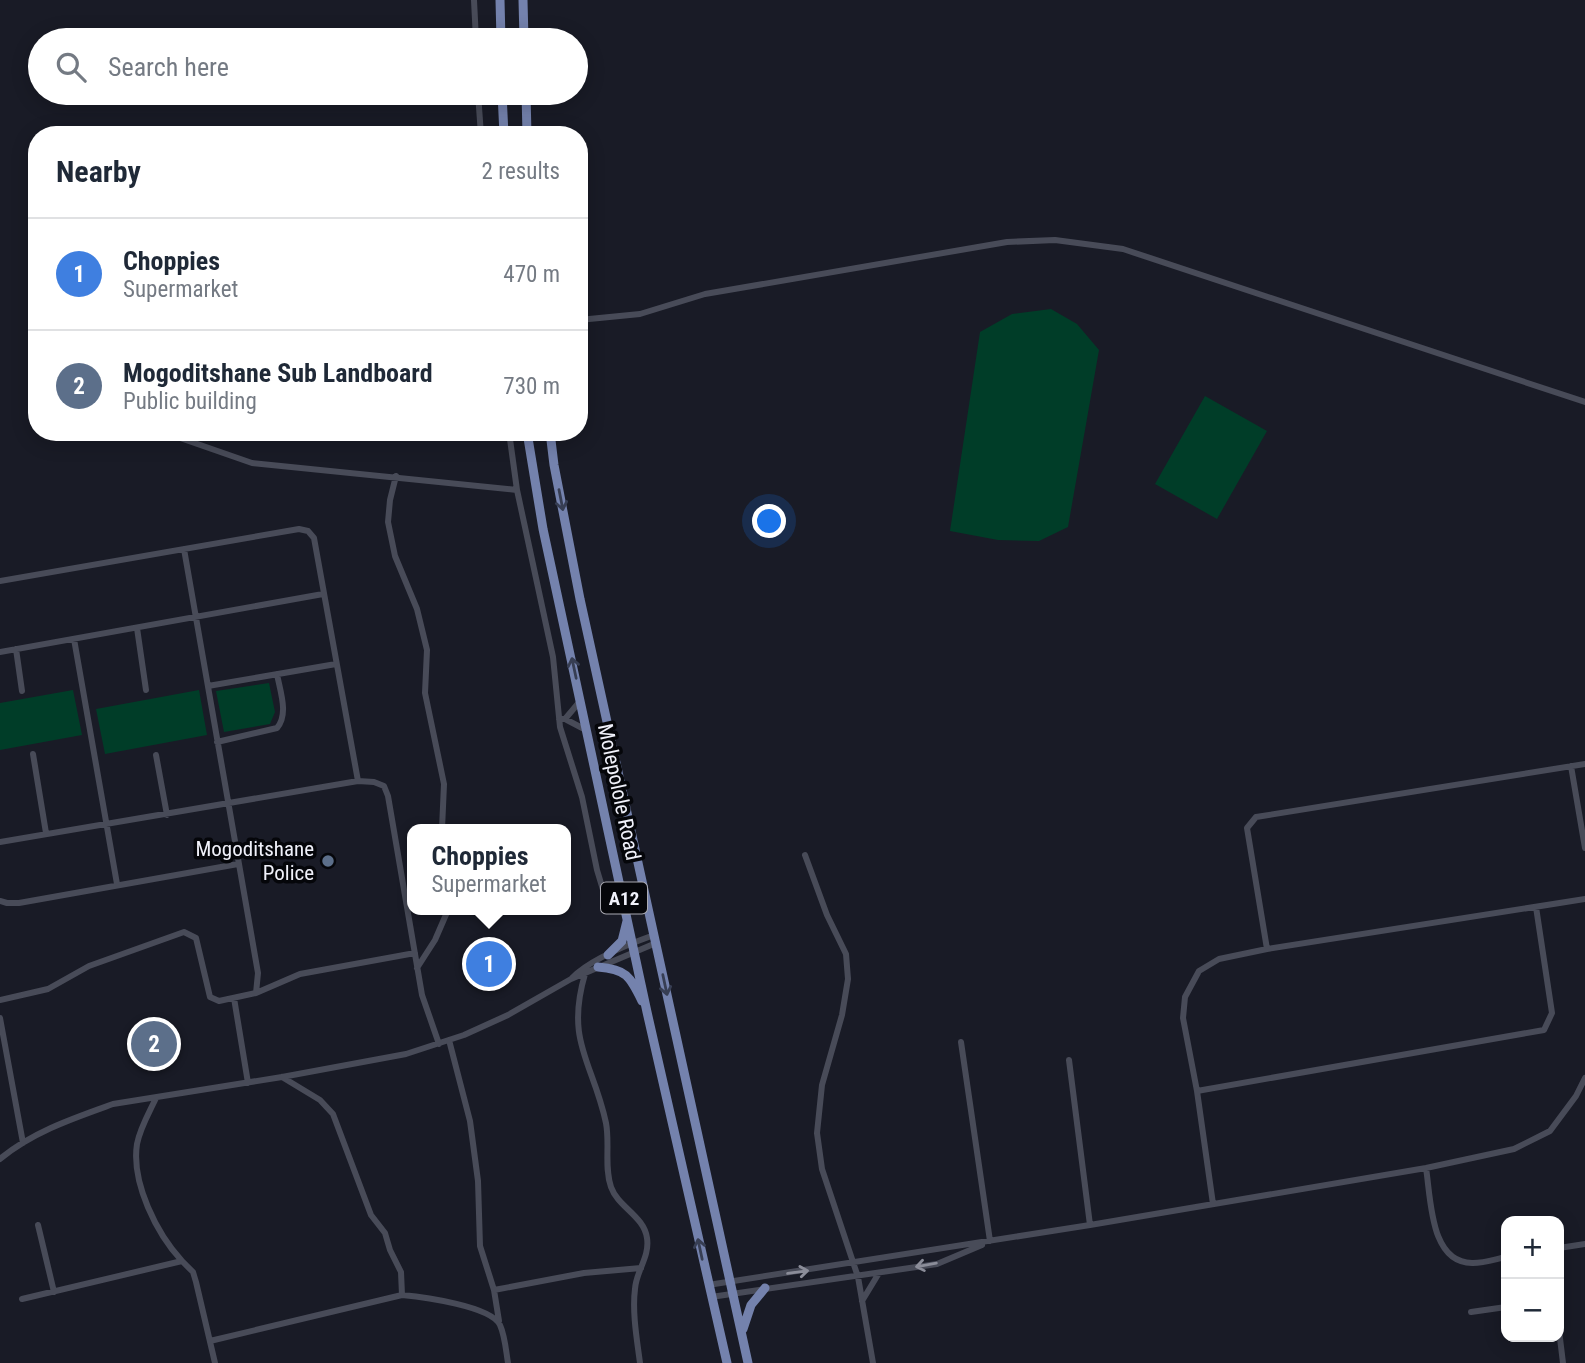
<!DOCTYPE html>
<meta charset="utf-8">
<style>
:root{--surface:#fff;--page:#f6f6f7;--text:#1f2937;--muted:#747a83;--line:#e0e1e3;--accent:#0b8043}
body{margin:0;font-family:"Roboto Condensed",sans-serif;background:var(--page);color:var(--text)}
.controls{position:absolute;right:21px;bottom:21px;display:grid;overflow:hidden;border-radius:14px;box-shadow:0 4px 18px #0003}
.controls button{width:63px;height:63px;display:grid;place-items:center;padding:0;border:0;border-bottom:2px solid var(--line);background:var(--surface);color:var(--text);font:35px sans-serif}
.you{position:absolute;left:770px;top:522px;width:24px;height:24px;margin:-18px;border:5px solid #fff;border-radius:50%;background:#1a73e8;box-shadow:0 0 0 10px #1a73e833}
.badge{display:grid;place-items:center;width:46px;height:46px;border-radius:50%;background:var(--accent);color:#fff;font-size:23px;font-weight:700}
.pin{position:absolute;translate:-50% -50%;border:4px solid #fff;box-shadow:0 2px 7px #0006}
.popup{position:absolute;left:407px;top:824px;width:164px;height:91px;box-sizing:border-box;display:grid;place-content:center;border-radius:14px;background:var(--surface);filter:drop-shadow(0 2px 5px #0005);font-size:23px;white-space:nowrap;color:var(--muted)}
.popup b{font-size:26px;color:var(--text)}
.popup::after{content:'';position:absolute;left:50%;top:100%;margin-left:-14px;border:14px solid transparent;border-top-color:var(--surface)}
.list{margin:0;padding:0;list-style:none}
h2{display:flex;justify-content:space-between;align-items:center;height:91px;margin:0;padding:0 28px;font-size:30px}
h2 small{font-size:23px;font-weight:400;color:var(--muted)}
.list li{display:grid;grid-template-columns:46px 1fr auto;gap:21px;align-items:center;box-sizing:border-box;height:112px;padding:0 28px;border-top:2px solid var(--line)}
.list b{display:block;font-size:26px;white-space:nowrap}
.list p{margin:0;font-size:23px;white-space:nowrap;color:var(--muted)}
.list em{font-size:23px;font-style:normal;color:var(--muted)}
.icon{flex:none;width:38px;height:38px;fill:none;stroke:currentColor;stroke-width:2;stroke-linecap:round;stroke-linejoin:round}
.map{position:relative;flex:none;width:1585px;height:1363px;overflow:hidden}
.search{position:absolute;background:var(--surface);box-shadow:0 4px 18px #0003;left:28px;top:28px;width:560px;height:77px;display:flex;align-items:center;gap:18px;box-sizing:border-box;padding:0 24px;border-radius:38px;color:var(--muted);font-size:26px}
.panel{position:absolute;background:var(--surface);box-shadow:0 4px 18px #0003;left:28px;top:126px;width:560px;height:315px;border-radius:28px}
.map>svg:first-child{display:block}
</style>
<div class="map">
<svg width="1585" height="1363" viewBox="0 0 1585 1363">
<rect width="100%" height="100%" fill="#191b26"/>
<path fill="#003d28" d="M 1051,309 L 1077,324 L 1099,350 L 1068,527 L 1039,541 L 998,540 L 950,531 L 980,332 L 1012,314 Z
M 1205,396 L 1267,431 L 1217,519 L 1155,484 Z
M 269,683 L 275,712 L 270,724 L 224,732 L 216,691 Z
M 73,690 L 82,735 L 0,750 L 0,703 Z
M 199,690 L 207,735 L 105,754 L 96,709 Z"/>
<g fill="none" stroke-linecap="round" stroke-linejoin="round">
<path stroke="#484b58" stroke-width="6" d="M 474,0 L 476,40
M 478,93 L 481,135
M 579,320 L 640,314 L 705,294 L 1007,242 L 1055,240 L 1123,249 L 1585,402
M 163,432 L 252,463 L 517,490
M 509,432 L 517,490 L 553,657 L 560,727 L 582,797 L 597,870 L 607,903
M 396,476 L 390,500 L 388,522 L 395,556 L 417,609 L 427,650 L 425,693 L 444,784 L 442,829
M 0,581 L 299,529 L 308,531 L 314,538 L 358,781
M 137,628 L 146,690
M 74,639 L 117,884
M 16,649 L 22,691
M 0,652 L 323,594
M 208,686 L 336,664
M 559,719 L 565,719 L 586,730
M 565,719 L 581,700
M 217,742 L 277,728 C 289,714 280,691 277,674
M 33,754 L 46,833
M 156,755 L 167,815
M 1585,764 L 1256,817 L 1247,828 L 1267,949 L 1585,899
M 1571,766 L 1585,848
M 0,842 L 358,781 L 374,782 L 384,786 L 388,796 L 422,995 L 439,1044
M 805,855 L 827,915 L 846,954 L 848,979 L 842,1015 L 822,1085 L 817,1133 L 822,1169 L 858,1277 L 873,1363
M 0,901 L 7,903 L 19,903 L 238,864
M 417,968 L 435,940 L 448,910
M 585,974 C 565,1042 593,1062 606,1123 C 610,1144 604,1167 611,1187 C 618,1207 644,1216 647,1238 C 650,1257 636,1271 635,1289 C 632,1312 637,1340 640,1363
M 572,978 C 590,959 629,944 654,935
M 256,993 L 300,974 L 415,953
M 234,998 L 248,1083
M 0,1000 L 48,989 L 89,966 L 184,932 L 196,938 L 210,997 L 219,1001 L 256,993 L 258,973 L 184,549
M 0,1018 L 23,1143
M 449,1040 L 470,1121 L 478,1181 L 480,1246 L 494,1290
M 961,1042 L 990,1241
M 1069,1060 L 1090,1225
M 282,1077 L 320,1100 L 333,1114 L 371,1215 L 385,1233 L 390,1250 L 401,1272 L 402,1295
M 1197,1091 L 1544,1030 L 1552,1013 L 1536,907
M 156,1098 C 149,1113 140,1128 137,1144 C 131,1183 157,1234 182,1261
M 0,1159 C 32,1132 74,1118 113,1104 L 282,1077 L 406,1054 L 464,1035 L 508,1015 L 571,979 L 656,943
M 1426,1168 C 1431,1199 1430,1264 1473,1263 C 1484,1263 1496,1259 1506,1257
M 1213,1204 L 1197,1091 L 1183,1018 L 1185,997 L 1199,971 L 1219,959 L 1267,949
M 38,1225 L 54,1292
M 1559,1248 L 1585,1244
M 708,1285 L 1090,1225 L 1426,1168 L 1514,1149 L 1550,1131 L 1576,1096 L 1585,1078
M 711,1297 L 937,1264 L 982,1245
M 22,1299 L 182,1261 L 193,1272 L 196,1282 L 215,1363
M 862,1301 L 879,1273
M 1471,1312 L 1506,1307
M 499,1321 L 494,1290 L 584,1273 L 641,1268
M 1559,1330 L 1563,1363
M 210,1341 L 402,1295 C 423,1297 491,1306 500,1325 C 505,1336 506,1351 508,1363"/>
<path stroke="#7482ad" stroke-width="9" d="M 500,0 L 501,40
M 523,0 L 524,40
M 502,93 L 504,135
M 526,93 L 527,135
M 527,432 L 543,529 L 647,1012 L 727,1363
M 550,432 L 554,465 L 580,599 L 748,1363
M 608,955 L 622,941 L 627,921
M 598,967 C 626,969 630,976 642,1001
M 743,1329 L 751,1305 L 765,1288"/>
</g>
<defs><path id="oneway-shaft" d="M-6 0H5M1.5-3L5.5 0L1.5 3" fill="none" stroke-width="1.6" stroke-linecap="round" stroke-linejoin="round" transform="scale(1.75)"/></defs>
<g stroke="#373e53">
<use href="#oneway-shaft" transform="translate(561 500) rotate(79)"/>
<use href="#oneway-shaft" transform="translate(574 668) rotate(-102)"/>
<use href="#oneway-shaft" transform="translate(665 985) rotate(78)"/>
<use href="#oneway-shaft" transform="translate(700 1249) rotate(-102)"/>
</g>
<g stroke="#8b8d99">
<use href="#oneway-shaft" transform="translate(926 1265) rotate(170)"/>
<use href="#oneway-shaft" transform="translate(798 1272) rotate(-8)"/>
</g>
<circle fill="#5c6f8a" stroke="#05060a" stroke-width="2.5" cx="328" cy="861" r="7"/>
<g text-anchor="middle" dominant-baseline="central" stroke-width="7" stroke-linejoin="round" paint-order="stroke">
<rect fill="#05060a" stroke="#aaaab2" stroke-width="2" x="601" y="882.5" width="46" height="31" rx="5"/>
<g font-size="19" font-weight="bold" fill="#f0f1fa">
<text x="624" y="898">A12</text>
</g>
<g font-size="21" fill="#f0f1fa" stroke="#05060a">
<text transform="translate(619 792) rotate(78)">Molepolole Road</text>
</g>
<g font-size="21" fill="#f0f1fa" stroke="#05060a" text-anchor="end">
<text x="314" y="849">Mogoditshane<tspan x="314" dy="24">Police</tspan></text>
</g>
</g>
</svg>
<div class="controls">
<button>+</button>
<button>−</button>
</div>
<div class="you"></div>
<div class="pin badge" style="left:489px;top:964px;background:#3f7fe0">1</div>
<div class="popup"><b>Choppies</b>Supermarket</div>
<div class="pin badge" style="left:154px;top:1044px;background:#5c6f8a">2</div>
<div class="search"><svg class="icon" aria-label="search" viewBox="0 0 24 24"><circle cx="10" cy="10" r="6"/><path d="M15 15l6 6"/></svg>Search here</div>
<section class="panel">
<h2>Nearby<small>2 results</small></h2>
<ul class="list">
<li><span class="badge" style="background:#3f7fe0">1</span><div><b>Choppies</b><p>Supermarket</p></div><em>470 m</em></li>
<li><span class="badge" style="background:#5c6f8a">2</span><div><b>Mogoditshane Sub Landboard</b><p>Public building</p></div><em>730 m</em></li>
</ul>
</section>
</div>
